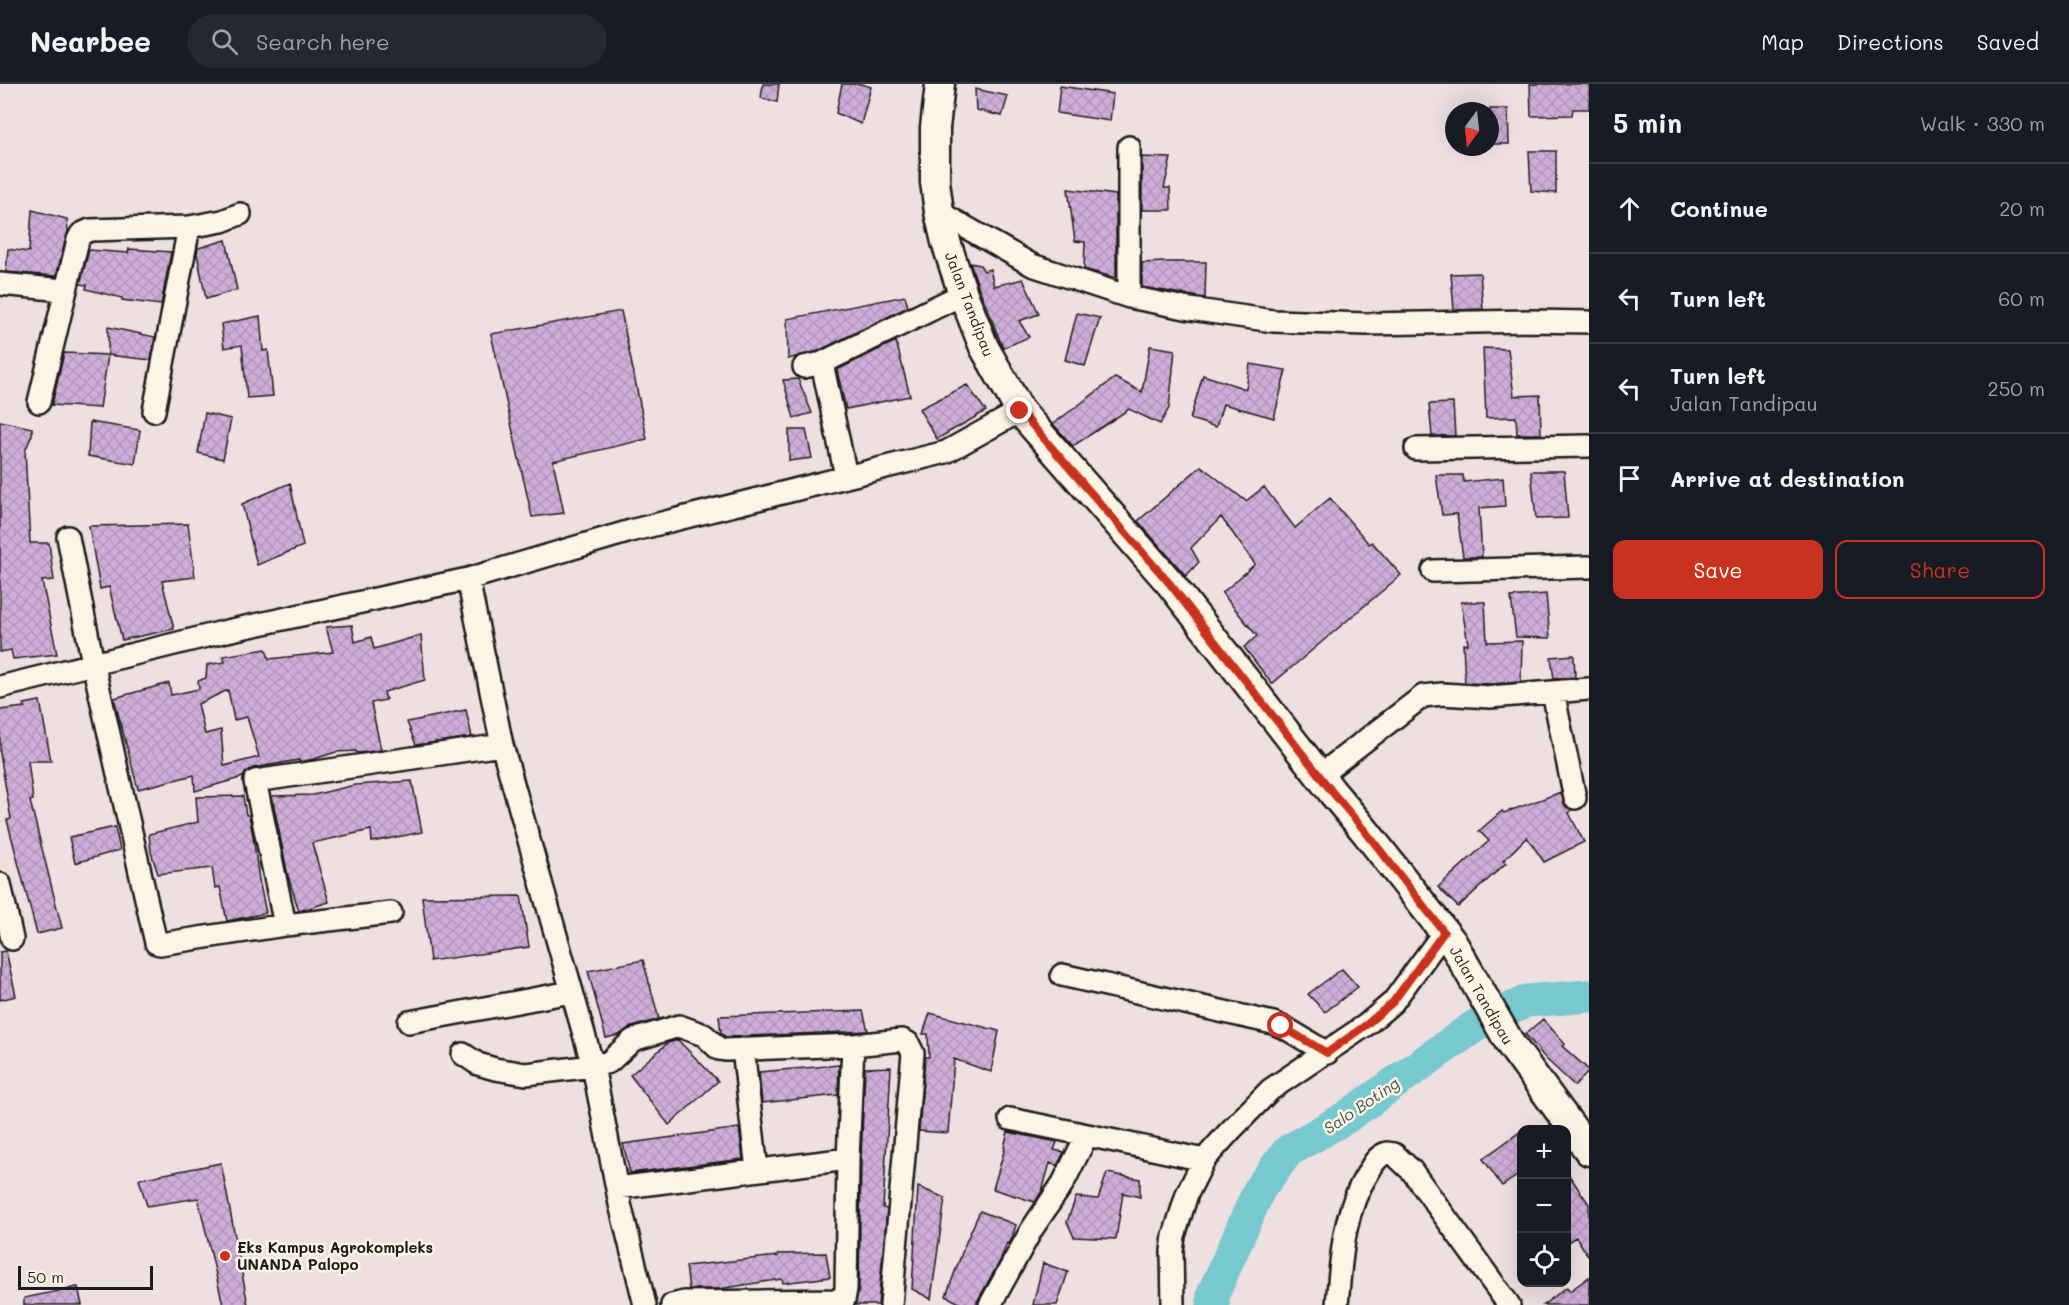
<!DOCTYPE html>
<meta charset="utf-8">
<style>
:root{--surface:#171b24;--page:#242831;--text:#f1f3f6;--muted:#9ea1a6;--line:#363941;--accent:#c8321e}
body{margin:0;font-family:Mali,sans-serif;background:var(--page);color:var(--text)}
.controls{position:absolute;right:18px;bottom:18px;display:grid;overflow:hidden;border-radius:12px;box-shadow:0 6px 24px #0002}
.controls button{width:54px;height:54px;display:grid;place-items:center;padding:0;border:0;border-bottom:2px solid var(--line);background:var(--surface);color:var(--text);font:30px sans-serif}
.compass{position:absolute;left:1445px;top:18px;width:54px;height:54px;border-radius:50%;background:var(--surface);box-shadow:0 6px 24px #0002;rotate:195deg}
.scale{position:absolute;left:18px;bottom:15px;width:135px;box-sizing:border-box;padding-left:6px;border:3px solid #1c1c1c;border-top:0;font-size:16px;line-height:21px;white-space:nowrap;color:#1c1c1c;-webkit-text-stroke:4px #fcf5e5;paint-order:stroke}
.stop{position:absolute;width:18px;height:18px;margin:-14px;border:4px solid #c8321e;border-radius:50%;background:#fff}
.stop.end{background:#c8321e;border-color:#fff;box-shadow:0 2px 6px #0008}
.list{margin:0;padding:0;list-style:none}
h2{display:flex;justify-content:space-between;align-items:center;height:78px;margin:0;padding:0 24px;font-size:26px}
h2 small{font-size:20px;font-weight:400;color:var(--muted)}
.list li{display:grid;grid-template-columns:39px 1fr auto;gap:18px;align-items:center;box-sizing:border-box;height:90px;padding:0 24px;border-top:2px solid var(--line)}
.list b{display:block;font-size:22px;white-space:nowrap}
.list p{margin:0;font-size:20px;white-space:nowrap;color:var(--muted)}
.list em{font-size:20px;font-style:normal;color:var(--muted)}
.actions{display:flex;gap:12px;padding:18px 24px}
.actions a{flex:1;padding:14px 0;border:2px solid var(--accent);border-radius:12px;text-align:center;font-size:21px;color:var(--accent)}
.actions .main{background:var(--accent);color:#fff}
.icon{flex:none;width:33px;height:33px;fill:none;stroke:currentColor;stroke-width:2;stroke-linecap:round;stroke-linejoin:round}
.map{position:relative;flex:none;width:1589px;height:1221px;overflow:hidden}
header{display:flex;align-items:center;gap:36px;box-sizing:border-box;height:84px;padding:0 30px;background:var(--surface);border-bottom:2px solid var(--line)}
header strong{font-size:28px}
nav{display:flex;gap:33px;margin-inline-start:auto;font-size:21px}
.search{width:420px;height:54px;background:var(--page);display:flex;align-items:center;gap:15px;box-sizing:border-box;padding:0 21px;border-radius:33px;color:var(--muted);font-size:22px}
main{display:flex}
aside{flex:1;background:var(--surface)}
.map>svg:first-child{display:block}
</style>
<header>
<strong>Nearbee</strong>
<div class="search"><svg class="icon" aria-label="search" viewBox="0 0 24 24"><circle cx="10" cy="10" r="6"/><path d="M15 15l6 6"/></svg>Search here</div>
<nav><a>Map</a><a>Directions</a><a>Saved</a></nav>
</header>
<main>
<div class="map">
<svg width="1589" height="1221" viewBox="0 0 1589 1221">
<defs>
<pattern id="building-cross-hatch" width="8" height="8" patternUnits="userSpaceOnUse" patternTransform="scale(1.5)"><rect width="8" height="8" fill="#cfadd8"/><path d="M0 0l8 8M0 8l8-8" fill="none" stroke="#b194b9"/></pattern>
</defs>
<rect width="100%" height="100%" fill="#eedfe1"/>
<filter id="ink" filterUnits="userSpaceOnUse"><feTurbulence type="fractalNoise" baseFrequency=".0167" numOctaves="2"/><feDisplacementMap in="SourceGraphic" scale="12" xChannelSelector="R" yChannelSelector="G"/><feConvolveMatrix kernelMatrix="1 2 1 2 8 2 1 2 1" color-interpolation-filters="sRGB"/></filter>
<g filter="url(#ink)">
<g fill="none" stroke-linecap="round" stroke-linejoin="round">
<path stroke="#77c8cf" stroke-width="33" d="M 1213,1221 L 1213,1210 L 1260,1104 L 1288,1067 L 1345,1034 L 1475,942 L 1527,917 L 1589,912"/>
</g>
<path fill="url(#building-cross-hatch)" stroke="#1c1c1c" stroke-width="1.5" fill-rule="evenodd" d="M 763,0 L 779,0 L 777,18 L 761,14 Z
M 842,0 L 861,0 L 871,3 L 861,40 L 836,29 Z
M 1530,0 L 1589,0 L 1589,25 L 1573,25 L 1572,31 L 1531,32 Z
M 1060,2 L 1113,10 L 1110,37 L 1057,29 Z
M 975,5 L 1008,12 L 1002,32 L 976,26 Z
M 1490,25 L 1508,25 L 1509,60 L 1491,60 Z
M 1529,67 L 1556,67 L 1556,109 L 1531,107 Z
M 1142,73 L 1171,74 L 1164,104 L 1170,104 L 1171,126 L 1142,126 Z
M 1068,105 L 1116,111 L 1116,194 L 1084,185 L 1085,158 L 1075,157 Z
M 32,126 L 67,135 L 68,148 L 56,192 L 6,188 L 8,165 L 29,168 Z
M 226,156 L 237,206 L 206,215 L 197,170 L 198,164 Z
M 129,165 L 171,168 L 161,221 L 122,216 L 122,214 L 86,205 L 87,201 L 80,200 L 89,166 L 128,169 Z
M 1165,178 L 1206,178 L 1205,214 L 1142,203 L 1142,179 Z
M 970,179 L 980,181 L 984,187 L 990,185 L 994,202 L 1023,195 L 1039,230 L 1019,237 L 1029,253 L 1003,264 L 979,204 Z
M 1480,189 L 1483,225 L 1454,226 L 1451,190 Z
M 905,212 L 908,223 L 818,267 L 788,275 L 787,235 Z
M 621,227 L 647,355 L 553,377 L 564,429 L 532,433 L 491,250 Z
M 1077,229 L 1100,234 L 1085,282 L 1065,276 Z
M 260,232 L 263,267 L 268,266 L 273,312 L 247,314 L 242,261 L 224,264 L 221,240 Z
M 108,243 L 155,253 L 151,276 L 108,271 Z
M 896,257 L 910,312 L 846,325 L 837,286 Z
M 1150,262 L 1175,266 L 1169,324 L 1160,340 L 1129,325 L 1073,362 L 1053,340 L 1115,294 L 1142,308 Z
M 1483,264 L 1508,265 L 1514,312 L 1540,311 L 1541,350 L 1517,350 L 1516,333 L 1486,334 Z
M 64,269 L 108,271 L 100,324 L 52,321 Z
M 1250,280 L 1286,286 L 1274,334 L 1223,320 L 1216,343 L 1190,335 L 1203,291 L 1246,305 Z
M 798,295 L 812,329 L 794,334 L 783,296 Z
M 967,301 L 986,327 L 937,355 L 919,325 Z
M 1453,319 L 1455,352 L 1432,352 L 1429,320 Z
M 205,329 L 231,335 L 223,375 L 198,369 Z
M 0,337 L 32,344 L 32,351 L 25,367 L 30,459 L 49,459 L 54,496 L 42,497 L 57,570 L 13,575 L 11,566 L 0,568 Z
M 90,338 L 140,346 L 135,380 L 88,372 Z
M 789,346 L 806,346 L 812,374 L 789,377 Z
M 1201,382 L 1246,417 L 1264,403 L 1295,444 L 1330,414 L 1369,460 L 1372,458 L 1401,491 L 1272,600 L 1244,563 L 1257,552 L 1222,509 L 1255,480 L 1221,433 L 1191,464 L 1199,478 L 1186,492 L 1138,437 Z
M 1531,387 L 1564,387 L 1568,434 L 1536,435 Z
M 1436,391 L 1463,391 L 1464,398 L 1503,394 L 1505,422 L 1479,424 L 1482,473 L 1463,473 L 1457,430 L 1442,431 Z
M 290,399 L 303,462 L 257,481 L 242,420 Z
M 188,440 L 195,493 L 162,497 L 174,545 L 122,556 L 109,503 L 100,505 L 89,442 Z
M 1546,510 L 1550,554 L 1516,553 L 1511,513 Z
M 1461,518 L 1485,518 L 1487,558 L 1522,557 L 1521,598 L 1490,600 L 1465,599 L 1463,560 L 1468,560 Z
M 352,541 L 355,558 L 371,553 L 374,565 L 421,551 L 425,596 L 384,608 L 386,616 L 371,619 L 381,666 L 357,669 L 356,667 L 336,668 L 314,675 L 299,678 L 299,676 L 253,684 L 246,688 L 243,693 L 195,707 L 194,691 L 138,705 L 114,614 L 169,599 L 171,611 L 199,605 L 198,597 L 206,594 L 207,581 L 225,578 L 223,572 L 266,565 L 269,575 L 333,568 L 326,543 ZM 228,606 L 234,636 L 247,633 L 259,673 L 224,682 L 221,646 L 205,650 L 198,620 Z
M 1574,571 L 1575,593 L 1554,595 L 1551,573 Z
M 40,617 L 51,677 L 28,677 L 33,716 L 30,717 L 62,844 L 37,850 L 7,736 L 11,735 L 0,670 L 0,626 L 25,623 L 24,620 Z
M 466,626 L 472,653 L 416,661 L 407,638 Z
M 412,697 L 422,748 L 372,758 L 371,746 L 312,759 L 329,818 L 299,827 L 288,792 L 272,712 L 313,711 L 355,701 Z
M 1561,708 L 1565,722 L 1572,726 L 1569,729 L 1584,758 L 1544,778 L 1527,753 L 1503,777 L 1506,779 L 1458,823 L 1438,803 L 1489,757 L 1479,747 L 1502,727 L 1504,729 Z
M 243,712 L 246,731 L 249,731 L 253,752 L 259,796 L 266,829 L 227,837 L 220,803 L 215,804 L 212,784 L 158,790 L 151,768 L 149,750 L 198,738 L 196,713 Z
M 115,743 L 120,766 L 75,779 L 69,753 Z
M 521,812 L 529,863 L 430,877 L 422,813 Z
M 6,867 L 16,912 L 0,916 L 0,868 Z
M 643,876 L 659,935 L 629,944 L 619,951 L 606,954 L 588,887 Z
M 1342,885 L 1358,903 L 1325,928 L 1308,910 Z
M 863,927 L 868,947 L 726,953 L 721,949 L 719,932 Z
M 930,929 L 999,947 L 991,988 L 954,975 L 948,1049 L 919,1047 L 925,973 L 929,973 L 928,950 L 923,950 Z
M 1543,935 L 1565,960 L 1562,962 L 1589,986 L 1575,1002 L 1546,975 L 1525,950 Z
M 678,956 L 718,997 L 669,1041 L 630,991 L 668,959 Z
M 839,981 L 838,1011 L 762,1019 L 759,988 Z
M 891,983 L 883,1124 L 887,1125 L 878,1221 L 855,1221 L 859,1205 L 861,1075 L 865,984 Z
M 739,1044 L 743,1075 L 630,1089 L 623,1060 Z
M 1521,1047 L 1521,1089 L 1502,1102 L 1483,1075 Z
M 1008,1048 L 1057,1058 L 1054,1066 L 1064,1068 L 1057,1082 L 1050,1079 L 1042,1107 L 1035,1118 L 993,1105 L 1005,1064 L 1004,1063 Z
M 221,1079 L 248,1221 L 223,1221 L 198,1114 L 147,1122 L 139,1095 Z
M 1566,1087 L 1589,1120 L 1589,1173 L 1576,1153 L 1566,1159 Z
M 1107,1089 L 1140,1095 L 1140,1113 L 1123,1109 L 1116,1155 L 1074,1153 L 1067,1138 L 1076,1113 L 1098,1115 Z
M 918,1103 L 945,1114 L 931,1215 L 912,1205 Z
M 980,1127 L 1016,1141 L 1012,1154 L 1009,1160 L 1007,1159 L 1000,1177 L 975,1221 L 963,1221 L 946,1212 L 966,1158 Z
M 826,1169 L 830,1193 L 783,1199 L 782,1195 L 719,1205 L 689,1205 L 686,1182 L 778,1172 L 778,1170 Z
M 1043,1179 L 1068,1188 L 1057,1221 L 1033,1221 Z
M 1589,1193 L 1589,1221 L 1543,1221 L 1567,1203 L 1570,1207 Z
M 78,1203 L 82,1221 L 24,1221 L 24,1214 Z"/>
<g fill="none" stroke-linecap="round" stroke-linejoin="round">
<defs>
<path id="street" d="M 1129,63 L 1129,213
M 939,128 L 1032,181 L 1129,213 L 1190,225 L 1273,237 L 1366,240 L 1531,237 L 1589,238
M 189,143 L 222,137 L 240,130
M 0,200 L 64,206
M 822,279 L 846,392
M 804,283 L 822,279 L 963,210
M 39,318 L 78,156 L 81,150 L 90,146 L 189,143 L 154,327
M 1416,365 L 1589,362
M 68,453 L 93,579 L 156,859 L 160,860 L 285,841 L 391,829
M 1433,487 L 1589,483
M 468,495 L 502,661 L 593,982 L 620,1120 L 645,1221
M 0,603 L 227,547 L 468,495 L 634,446 L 946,368 L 1020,327
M 1553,608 L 1575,714
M 1319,692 L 1423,612 L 1442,610 L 1490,613 L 1589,605
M 0,800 L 12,855
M 285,841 L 255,697 L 502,661
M 1062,891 L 1273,939 L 1287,945 L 1327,969
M 409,938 L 571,908
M 853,961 L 902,956 L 908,959 L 913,969 L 891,1221
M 743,965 L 757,1086
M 463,970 L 478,980 L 495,985 L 526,990 L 593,982 L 609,978 L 633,956 L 679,942 L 704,951 L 719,965 L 725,966 L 853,961 L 848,1075 L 846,1205 L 844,1216 L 684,1218 L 672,1221
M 1010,1035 L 1087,1051
M 617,1104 L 848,1075
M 990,1221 L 1032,1145 L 1063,1099 L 1087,1051 L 1204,1076
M 1173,1221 L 1172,1167 L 1174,1152 L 1187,1110 L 1204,1076 L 1229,1048 L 1270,1006 L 1366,941 L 1393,918 L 1444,848
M 1337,1221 C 1341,1176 1343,1127 1368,1089 C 1373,1080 1377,1072 1387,1069 L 1394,1070 L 1412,1087 L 1509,1221"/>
<path id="secondary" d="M 940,0 L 935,44 L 935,98 L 939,128 L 946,158 L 963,210 L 984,263 L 1020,327 L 1170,499 L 1333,709 L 1365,747 L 1452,858 L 1511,961 L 1589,1067"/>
</defs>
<use href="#street" stroke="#1c1c1c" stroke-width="26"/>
<use href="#secondary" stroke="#1c1c1c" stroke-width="33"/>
<use href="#street" stroke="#fcf5e5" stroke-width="21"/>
<use href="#secondary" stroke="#fcf5e5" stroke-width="28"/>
</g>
</g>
<g fill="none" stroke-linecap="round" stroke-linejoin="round" filter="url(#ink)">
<path stroke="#c8321e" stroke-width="8" d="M 1020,327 L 1170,500 L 1333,709 L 1365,747 L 1444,848 L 1393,918 L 1366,941 L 1327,969 L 1281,942"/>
</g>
<circle fill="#c8321e" stroke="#fcf5e5" stroke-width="2" cx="225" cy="1172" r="6"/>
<g text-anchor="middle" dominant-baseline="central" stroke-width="5" stroke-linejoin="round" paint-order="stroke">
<g font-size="15" fill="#1c1c1c" stroke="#fcf5e5">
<text transform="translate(970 220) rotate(69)">Jalan Tandipau</text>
<text transform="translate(1482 911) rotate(60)">Jalan Tandipau</text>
</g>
<g font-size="15" font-weight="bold" fill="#1c1c1c" stroke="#fcf5e5" text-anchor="start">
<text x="237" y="1163">Eks Kampus Agrokompleks<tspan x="237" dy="17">UNANDA Palopo</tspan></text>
</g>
<g font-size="16" font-style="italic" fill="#3c585b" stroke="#fcf5e5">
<text transform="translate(1361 1021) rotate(-34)">Salo Boting</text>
</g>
</g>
</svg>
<div class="controls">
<button>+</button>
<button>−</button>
<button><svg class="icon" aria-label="locate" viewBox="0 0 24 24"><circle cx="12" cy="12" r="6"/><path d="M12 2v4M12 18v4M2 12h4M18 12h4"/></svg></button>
</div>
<svg class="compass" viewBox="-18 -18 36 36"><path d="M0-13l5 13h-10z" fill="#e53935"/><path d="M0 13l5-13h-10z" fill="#9ea1a6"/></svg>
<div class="scale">50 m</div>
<div class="stop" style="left:1281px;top:942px"></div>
<div class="stop end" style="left:1020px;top:327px"></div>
</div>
<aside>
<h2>5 min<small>Walk · 330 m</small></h2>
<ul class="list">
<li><svg class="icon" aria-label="ahead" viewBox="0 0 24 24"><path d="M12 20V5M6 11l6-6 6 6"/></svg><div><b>Continue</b></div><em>20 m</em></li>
<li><svg class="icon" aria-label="left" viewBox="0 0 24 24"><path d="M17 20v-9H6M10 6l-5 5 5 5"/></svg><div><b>Turn left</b></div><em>60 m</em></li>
<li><svg class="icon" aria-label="left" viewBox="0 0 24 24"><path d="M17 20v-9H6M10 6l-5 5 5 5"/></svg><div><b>Turn left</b><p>Jalan Tandipau</p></div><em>250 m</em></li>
<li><svg class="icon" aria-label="arrive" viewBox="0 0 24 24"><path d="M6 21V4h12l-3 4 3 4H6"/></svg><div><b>Arrive at destination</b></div></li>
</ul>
<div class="actions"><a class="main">Save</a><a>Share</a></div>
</aside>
</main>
